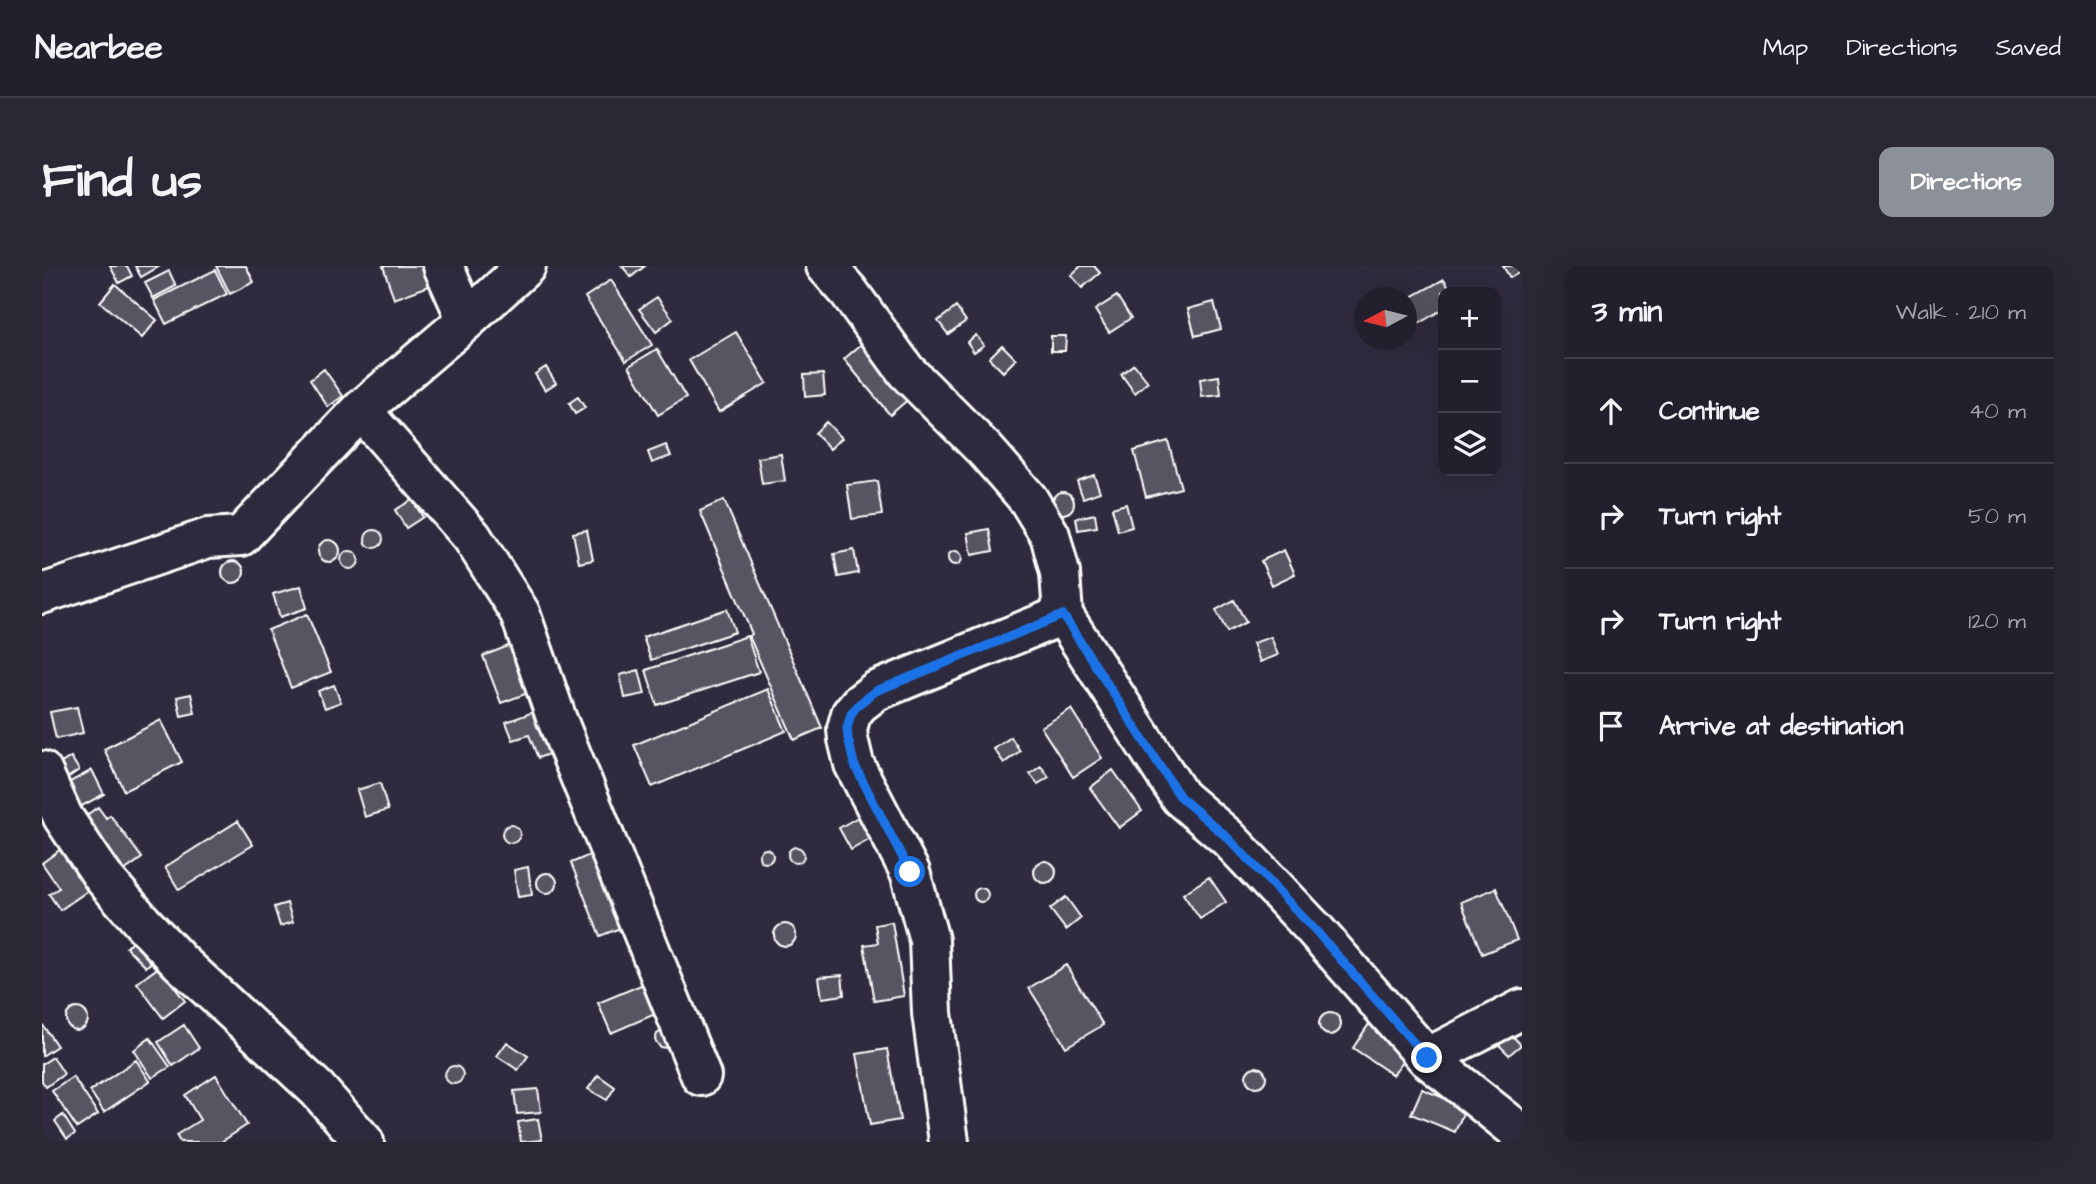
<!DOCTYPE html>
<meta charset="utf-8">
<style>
:root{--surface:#23202e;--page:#2b2836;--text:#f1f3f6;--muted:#a3a3aa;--line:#403e4a;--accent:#8c9099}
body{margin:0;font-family:"Architects Daughter",sans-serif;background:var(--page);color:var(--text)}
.controls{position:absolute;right:21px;top:21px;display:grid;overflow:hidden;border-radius:14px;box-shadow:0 7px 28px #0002}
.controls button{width:63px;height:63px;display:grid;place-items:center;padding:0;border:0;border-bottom:2px solid var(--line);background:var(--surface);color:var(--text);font:35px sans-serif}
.compass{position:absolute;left:1312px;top:21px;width:63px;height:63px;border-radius:50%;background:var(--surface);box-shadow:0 7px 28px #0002;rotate:263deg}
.stop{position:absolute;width:21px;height:21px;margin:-16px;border:5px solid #1a73e8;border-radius:50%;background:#fff}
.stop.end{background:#1a73e8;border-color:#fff;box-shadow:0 2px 7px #0008}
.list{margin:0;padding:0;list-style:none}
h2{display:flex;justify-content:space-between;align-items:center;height:91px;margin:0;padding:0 28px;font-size:30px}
h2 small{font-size:23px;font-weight:400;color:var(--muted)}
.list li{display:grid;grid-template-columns:46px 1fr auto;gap:21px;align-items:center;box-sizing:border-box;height:105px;padding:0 28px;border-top:2px solid var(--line)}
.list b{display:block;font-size:26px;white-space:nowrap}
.list em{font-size:23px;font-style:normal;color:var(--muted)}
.icon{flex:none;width:38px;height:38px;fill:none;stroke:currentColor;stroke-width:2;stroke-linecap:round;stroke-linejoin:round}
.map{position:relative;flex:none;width:1480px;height:876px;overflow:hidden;border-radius:14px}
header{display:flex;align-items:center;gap:42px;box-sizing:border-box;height:98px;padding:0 35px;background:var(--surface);border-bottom:2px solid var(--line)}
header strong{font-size:33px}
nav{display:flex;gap:38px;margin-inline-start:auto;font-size:24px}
.intro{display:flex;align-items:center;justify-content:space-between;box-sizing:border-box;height:168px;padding:0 42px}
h1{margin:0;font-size:49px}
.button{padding:18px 32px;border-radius:14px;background:var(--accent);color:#fff;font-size:24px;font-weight:700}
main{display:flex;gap:42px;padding:0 42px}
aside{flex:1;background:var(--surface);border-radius:14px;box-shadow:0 7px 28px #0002}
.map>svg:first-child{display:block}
</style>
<header>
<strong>Nearbee</strong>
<nav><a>Map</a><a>Directions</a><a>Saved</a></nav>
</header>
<div class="intro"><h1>Find us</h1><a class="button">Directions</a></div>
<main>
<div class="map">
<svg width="1480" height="876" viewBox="0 0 1480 876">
<rect width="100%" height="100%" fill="#2f2a3d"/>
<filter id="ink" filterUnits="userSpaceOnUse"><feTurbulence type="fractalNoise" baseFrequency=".0143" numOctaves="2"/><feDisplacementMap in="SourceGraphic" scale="14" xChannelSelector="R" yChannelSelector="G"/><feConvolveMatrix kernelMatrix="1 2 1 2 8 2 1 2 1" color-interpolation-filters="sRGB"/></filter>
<g filter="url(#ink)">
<path fill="#595564" stroke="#fff" stroke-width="2" d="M 68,0 L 85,0 L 90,10 L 77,17 Z
M 93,0 L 118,0 L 99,11 Z
M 174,0 L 204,0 L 212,16 L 188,28 Z
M 341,0 L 383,0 L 390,19 L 352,33 Z
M 580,0 L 603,0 L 589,11 Z
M 1039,0 L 1052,0 L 1058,7 L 1040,22 L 1029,9 Z
M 1461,0 L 1480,0 L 1480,5 L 1468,12 Z
M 173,4 L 185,28 L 124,58 L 112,34 Z
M 127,5 L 134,20 L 111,32 L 103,17 Z
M 1402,13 L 1410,26 L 1401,26 L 1401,43 L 1369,62 L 1364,53 L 1364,34 Z
M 569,14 L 610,79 L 584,95 L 543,31 Z
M 73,18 L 115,54 L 100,72 L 58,36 Z
M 1075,30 L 1089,52 L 1067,66 L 1053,44 Z
M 615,31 L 631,53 L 614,66 L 597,43 Z
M 1172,36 L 1179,63 L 1153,70 L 1146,43 Z
M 914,41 L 924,55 L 906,68 L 896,55 Z
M 694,66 L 725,117 L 677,146 L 647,94 Z
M 934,69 L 942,79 L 932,86 L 925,76 Z
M 1009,70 L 1024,70 L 1023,85 L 1009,85 Z
M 823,75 L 869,131 L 848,149 L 802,93 Z
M 960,79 L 974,93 L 961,106 L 947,92 Z
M 615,83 L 644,132 L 616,149 L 587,100 Z
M 1092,98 L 1106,116 L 1093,127 L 1079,108 Z
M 504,101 L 514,117 L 503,124 L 493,108 Z
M 282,103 L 301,130 L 286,141 L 268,114 Z
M 781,108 L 783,129 L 763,131 L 762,109 Z
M 1177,110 L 1179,129 L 1160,131 L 1158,113 Z
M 536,131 L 543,142 L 533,148 L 527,137 Z
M 784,156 L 800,172 L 788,183 L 773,167 Z
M 1126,175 L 1139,222 L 1104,231 L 1092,185 Z
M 624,179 L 629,190 L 610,197 L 606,186 Z
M 739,188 L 743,215 L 720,218 L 716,192 Z
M 1052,209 L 1058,226 L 1041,232 L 1035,215 Z
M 835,215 L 840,249 L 810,253 L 805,219 Z
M1010 237a11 11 0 1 1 22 0a11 11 0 1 1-22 0Z
M 370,234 L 381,251 L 364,262 L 353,244 Z
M 682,234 L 780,462 L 752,474 L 707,370 L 710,368 L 658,245 Z
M 1084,238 L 1090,261 L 1076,265 L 1070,242 Z
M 1053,248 L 1055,261 L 1036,264 L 1034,252 Z
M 947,263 L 951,285 L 930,289 L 926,267 Z
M 545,264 L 551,294 L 537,297 L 531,267 Z
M323 273a9 9 0 1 1 18 0a9 9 0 1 1-18 0Z
M276 285a11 11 0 1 1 22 0a11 11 0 1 1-22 0Z
M 812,284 L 816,307 L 796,311 L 792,288 Z
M 1242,284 L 1253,308 L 1230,319 L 1219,295 Z
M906 292a7 7 0 1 1 14 0a7 7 0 1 1-14 0Z
M299 294a9 9 0 1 1 18 0a9 9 0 1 1-18 0Z
M180 306a11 11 0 1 1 22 0a11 11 0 1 1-22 0Z
M 259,320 L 265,342 L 238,351 L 231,328 Z
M 1192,334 L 1204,356 L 1185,366 L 1174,344 Z
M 685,343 L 693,366 L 609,394 L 601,371 Z
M 265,348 L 289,406 L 249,422 L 226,364 Z
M 705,370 L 717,406 L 615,439 L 604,404 Z
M 1229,371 L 1236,389 L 1218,396 L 1211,377 Z
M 479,375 L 497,423 L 459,437 L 441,390 Z
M 597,404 L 603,428 L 583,432 L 578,409 Z
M 292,419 L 299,436 L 283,442 L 276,425 Z
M 726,423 L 744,465 L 610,521 L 592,479 Z
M 149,428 L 153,447 L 139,450 L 135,431 Z
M 35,441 L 41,467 L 14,473 L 8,446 Z
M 505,441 L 520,483 L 496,492 L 487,469 L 471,474 L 464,456 Z
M 1029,443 L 1060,492 L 1031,511 L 999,461 Z
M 119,454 L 140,496 L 82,525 L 62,483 Z
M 969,471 L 978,485 L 962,497 L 952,483 Z
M 29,491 L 37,504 L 21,515 L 13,501 Z
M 999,500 L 1007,511 L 996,518 L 988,508 Z
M 50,504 L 62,528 L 27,547 L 15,523 Z
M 1071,504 L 1100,545 L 1077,562 L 1048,522 Z
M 338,517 L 346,544 L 323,551 L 315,524 Z
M 56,541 L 64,552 L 68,549 L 100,592 L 75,610 L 42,551 Z
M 821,548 L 834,570 L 809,584 L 797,562 Z
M 196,555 L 211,579 L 137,624 L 123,601 Z
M460 568a9 9 0 1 1 18 0a9 9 0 1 1-18 0Z
M746 589a8 8 0 1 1 16 0a8 8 0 1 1-16 0Z
M717 590a7 7 0 1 1 14 0a7 7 0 1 1-14 0Z
M 19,583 L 47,624 L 18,644 L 7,628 L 17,622 L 0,597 Z
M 557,585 L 586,659 L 558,670 L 529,597 Z
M992 606a11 11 0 1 1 22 0a11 11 0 1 1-22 0Z
M 486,601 L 490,629 L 476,631 L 472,604 Z
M495 617a10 10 0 1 1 20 0a10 10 0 1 1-20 0Z
M 1167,611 L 1184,636 L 1158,653 L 1141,628 Z
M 1454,622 L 1475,674 L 1440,688 L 1419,636 Z
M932 629a7 7 0 1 1 14 0a7 7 0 1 1-14 0Z
M 1024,631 L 1039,652 L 1024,664 L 1008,643 Z
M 245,637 L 251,656 L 238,660 L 232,641 Z
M 850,656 L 862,730 L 832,735 L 822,679 L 836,677 L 833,659 Z
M732 669a11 11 0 1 1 22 0a11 11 0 1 1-22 0Z
M 95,671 L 115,691 L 104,701 L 84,681 Z
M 1024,699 L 1061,759 L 1024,781 L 987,722 Z
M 117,701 L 143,735 L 121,752 L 95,717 Z
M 800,709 L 802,729 L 780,732 L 777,711 Z
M 606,716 L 618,746 L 569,767 L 556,737 Z
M24 753a11 11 0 1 1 22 0a11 11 0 1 1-22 0Z
M1277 758a11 11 0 1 1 22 0a11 11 0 1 1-22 0Z
M 0,758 L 15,780 L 0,790 Z
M 1327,758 L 1367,786 L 1351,809 L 1311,782 Z
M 142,759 L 157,782 L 131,800 L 116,776 Z
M 623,763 L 627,781 L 624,782 L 618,781 L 613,774 L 615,768 Z
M 1467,766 L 1479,779 L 1467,789 L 1455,777 Z
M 108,772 L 128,801 L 110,812 L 92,784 Z
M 465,776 L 486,790 L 476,804 L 455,790 Z
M 845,783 L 858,854 L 828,859 L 815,788 Z
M 11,791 L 22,808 L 4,821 L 0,815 L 0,798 Z
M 94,794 L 108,815 L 62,846 L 48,825 Z
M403 809a9 9 0 1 1 18 0a9 9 0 1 1-18 0Z
M1204 811a10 10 0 1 1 20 0a10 10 0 1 1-20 0Z
M 174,809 L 205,859 L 179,876 L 138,876 L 134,869 L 158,854 L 143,829 Z
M 556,809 L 573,821 L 565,834 L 546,823 Z
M 31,811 L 56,848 L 35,862 L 10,825 Z
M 496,823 L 499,846 L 475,848 L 472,825 Z
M 1380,823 L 1424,841 L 1413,866 L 1369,848 Z
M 21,849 L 33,868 L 25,873 L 13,855 Z
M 496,853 L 500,874 L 479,876 L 476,856 Z"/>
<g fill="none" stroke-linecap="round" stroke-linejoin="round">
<defs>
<path id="street" d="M 401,0 L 425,54
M 784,0 L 807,26 L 864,105 L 944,185 L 986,233 L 1008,269 L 1018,307 L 1021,349 L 1138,531 L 1186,572 L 1274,665 L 1385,792 L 1480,868
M 319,144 L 430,271 L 478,347 L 514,451 L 659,810
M 0,328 L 166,272 L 199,270 L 319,144 L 425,54 L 484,0
M 0,505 L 21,551 L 61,611 L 101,657 L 138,696 L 275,823 L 322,876
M 1385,792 L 1480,743
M 907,876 L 890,747 L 887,674 L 868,606 L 812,498 L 806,473 L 805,463 L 809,448 L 817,438 L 834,425 L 1021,349"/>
</defs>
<use href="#street" stroke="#fff" stroke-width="44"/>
<use href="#street" stroke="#2f2a3d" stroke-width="38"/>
</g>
</g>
<g fill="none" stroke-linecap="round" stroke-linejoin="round" filter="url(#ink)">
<path stroke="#1a73e8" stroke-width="9" d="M 868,606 L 812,498 L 806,472 L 805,463 L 809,448 L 817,438 L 834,425 L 1021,349 L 1138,531 L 1186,572 L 1274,665 L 1385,792"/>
</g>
</svg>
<div class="controls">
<button>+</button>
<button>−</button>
<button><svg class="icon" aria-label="layers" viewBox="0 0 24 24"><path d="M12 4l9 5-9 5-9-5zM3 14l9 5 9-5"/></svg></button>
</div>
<svg class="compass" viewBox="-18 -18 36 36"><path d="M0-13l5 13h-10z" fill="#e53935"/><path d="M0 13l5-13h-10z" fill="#a3a3aa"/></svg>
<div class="stop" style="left:868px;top:606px"></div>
<div class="stop end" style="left:1385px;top:792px"></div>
</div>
<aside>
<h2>3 min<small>Walk · 210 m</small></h2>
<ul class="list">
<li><svg class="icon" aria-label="ahead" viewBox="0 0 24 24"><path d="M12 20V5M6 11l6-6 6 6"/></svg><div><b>Continue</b></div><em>40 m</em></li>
<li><svg class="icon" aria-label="right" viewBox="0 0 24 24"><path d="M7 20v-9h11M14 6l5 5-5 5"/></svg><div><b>Turn right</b></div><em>50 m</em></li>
<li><svg class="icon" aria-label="right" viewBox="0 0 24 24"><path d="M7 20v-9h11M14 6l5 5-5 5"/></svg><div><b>Turn right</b></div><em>120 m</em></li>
<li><svg class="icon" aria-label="arrive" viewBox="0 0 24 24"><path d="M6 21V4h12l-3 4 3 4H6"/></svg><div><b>Arrive at destination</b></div></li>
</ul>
</aside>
</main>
